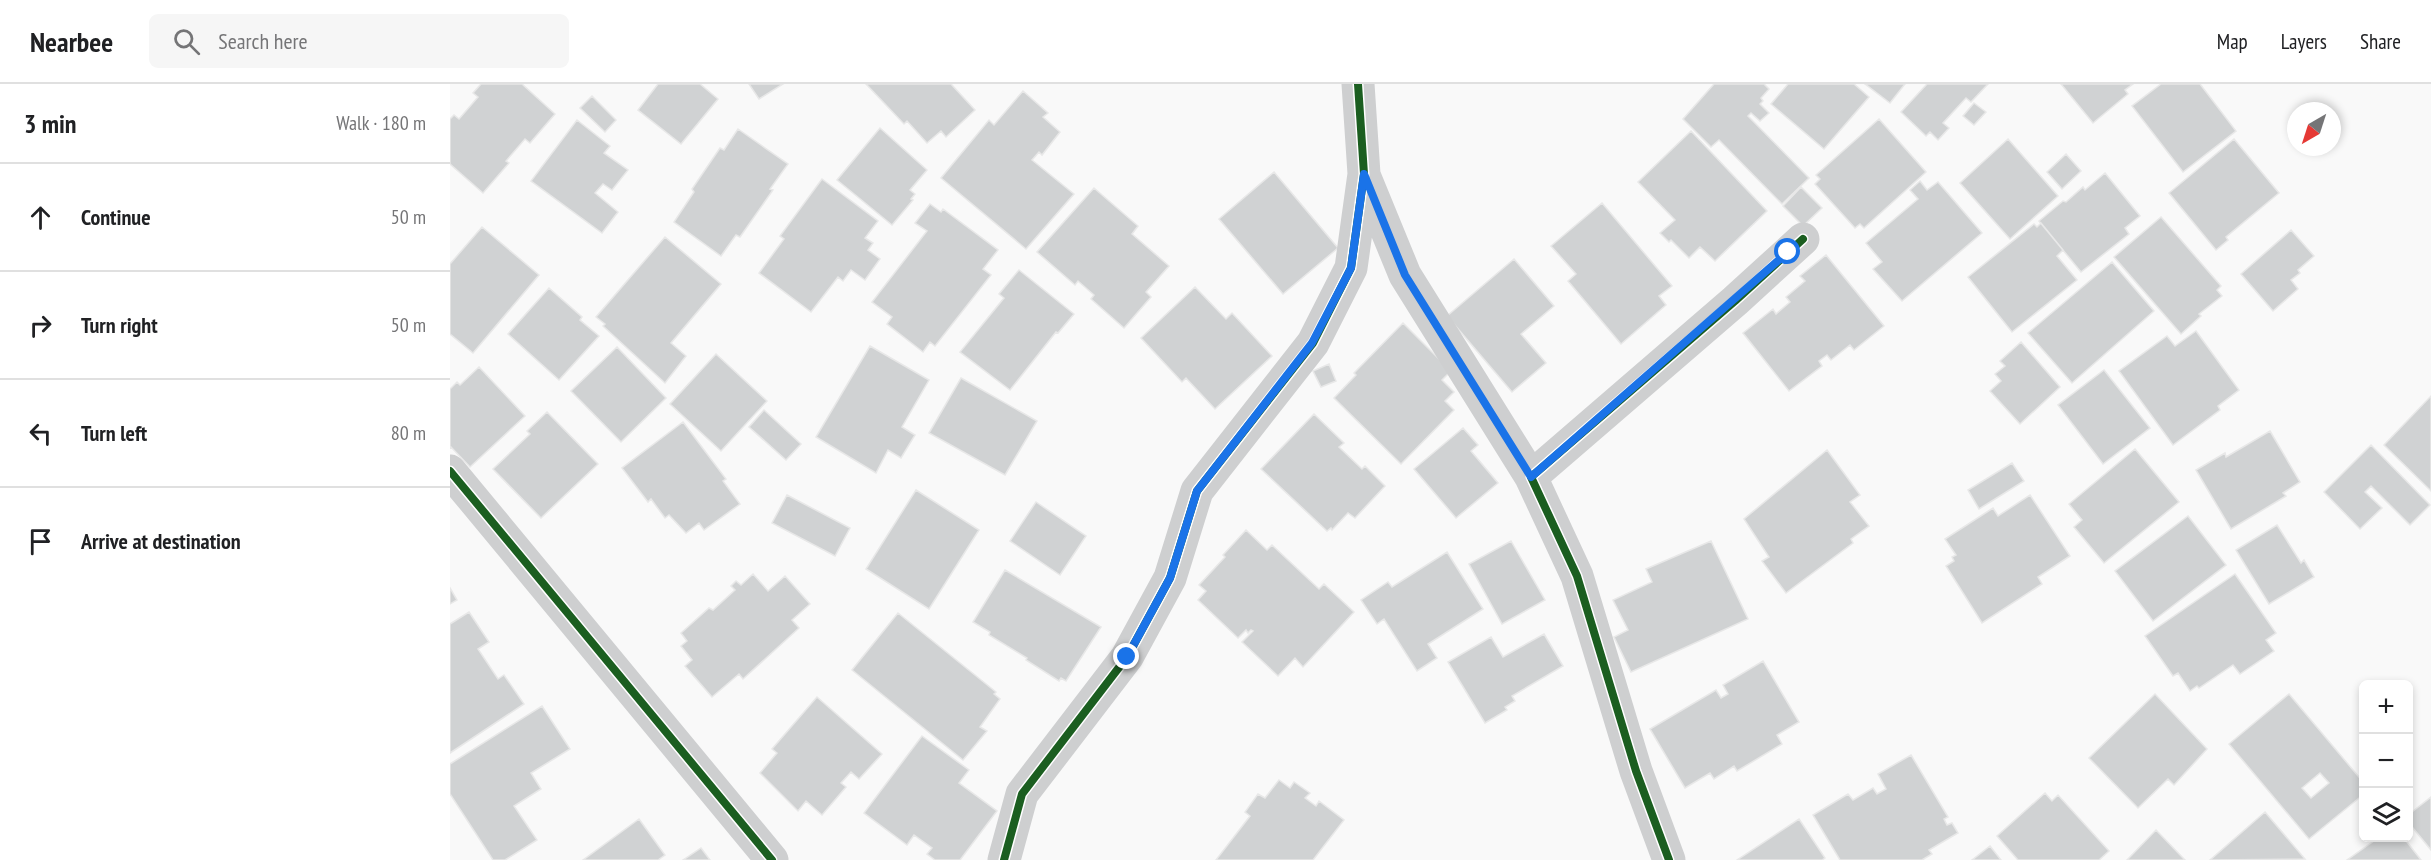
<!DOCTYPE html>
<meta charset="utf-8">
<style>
:root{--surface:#fff;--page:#f6f6f6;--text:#202124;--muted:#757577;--line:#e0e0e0}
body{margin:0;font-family:"PT Sans Narrow",sans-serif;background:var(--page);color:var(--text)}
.controls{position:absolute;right:18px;bottom:18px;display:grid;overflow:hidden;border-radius:9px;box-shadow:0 3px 9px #0003}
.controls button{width:54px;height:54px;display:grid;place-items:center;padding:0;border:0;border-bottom:2px solid var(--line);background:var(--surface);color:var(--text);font:30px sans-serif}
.compass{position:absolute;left:1837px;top:18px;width:54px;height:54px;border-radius:50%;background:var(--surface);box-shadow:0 3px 9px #0003;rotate:219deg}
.stop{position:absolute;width:18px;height:18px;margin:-14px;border:4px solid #1a73e8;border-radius:50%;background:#fff}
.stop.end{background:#1a73e8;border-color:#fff;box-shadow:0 2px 6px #0008}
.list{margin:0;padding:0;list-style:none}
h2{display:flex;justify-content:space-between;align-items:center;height:78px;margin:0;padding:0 24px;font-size:26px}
h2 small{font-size:20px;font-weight:400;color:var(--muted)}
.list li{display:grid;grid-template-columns:39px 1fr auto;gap:18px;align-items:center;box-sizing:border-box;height:108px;padding:0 24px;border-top:2px solid var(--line)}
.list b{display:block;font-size:22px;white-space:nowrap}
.list em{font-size:20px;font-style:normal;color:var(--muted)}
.icon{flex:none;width:33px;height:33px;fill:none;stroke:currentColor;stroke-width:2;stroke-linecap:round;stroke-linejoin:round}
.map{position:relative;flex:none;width:1981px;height:776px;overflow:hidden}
header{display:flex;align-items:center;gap:36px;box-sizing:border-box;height:84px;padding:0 30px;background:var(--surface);border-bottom:2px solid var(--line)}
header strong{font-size:28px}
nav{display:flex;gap:33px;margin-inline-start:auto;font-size:21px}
.search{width:420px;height:54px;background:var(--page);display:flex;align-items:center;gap:15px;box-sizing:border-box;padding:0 21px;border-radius:9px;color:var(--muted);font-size:22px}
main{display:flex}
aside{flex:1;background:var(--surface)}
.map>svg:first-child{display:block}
</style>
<header>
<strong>Nearbee</strong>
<div class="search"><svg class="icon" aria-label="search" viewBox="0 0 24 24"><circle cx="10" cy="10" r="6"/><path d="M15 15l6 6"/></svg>Search here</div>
<nav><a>Map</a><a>Layers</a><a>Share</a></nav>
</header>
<main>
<aside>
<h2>3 min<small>Walk · 180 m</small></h2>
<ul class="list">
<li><svg class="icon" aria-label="ahead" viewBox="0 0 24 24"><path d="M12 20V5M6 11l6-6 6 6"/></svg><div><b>Continue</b></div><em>50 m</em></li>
<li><svg class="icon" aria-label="right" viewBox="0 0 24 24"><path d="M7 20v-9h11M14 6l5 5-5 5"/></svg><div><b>Turn right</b></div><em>50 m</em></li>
<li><svg class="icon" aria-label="left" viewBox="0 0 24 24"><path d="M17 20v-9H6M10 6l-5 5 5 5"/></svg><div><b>Turn left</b></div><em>80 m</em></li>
<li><svg class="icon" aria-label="arrive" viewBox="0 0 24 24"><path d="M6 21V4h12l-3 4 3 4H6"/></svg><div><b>Arrive at destination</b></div></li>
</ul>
</aside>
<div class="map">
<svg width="1981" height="776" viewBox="0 0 1981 776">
<rect width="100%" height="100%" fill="#f9f9f9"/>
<path fill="#d0d2d3" stroke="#e8e8e8" stroke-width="1.5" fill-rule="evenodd" d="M 31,0 L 72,0 L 105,30 L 80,59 L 75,55 L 56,77 L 59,79 L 33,109 L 0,80 L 0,35 L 4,31 L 9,35 L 28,13 L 23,9 Z
M 208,0 L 250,0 L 268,15 L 231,60 L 188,26 Z
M 299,0 L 333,0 L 309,15 Z
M 416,0 L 501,0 L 525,26 L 496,53 L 491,47 L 477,59 L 457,37 L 454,40 Z
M 1264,0 L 1314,0 L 1319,5 L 1311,14 L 1313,17 L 1310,20 L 1319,29 L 1310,37 L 1301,29 L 1298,32 L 1359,94 L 1332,120 L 1269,56 L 1261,63 L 1233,35 Z
M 1338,0 L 1404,0 L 1419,13 L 1374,65 L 1321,20 Z
M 1415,0 L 1455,0 L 1440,19 Z
M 1477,0 L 1538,0 L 1521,18 L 1516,14 L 1493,39 L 1499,44 L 1488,56 L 1480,48 L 1476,52 L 1451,28 Z
M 1611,0 L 1683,0 L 1675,6 L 1678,10 L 1643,39 Z
M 1711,0 L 1750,0 L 1786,47 L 1733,88 L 1682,22 Z
M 573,7 L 598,29 L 593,33 L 610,48 L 592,71 L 589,68 L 582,76 L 624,110 L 576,165 L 491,94 L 539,36 L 544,41 Z
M 142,12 L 166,36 L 155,48 L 130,24 Z
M 1524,19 L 1536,28 L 1524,41 L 1513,32 Z
M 1429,35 L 1476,88 L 1414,144 L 1410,140 L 1405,144 L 1365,100 L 1370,95 L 1366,91 Z
M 127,36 L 160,62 L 154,69 L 178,86 L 162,106 L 153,100 L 145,109 L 168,128 L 152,149 L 81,97 Z
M 430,44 L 477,86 L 460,106 L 465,110 L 461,115 L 463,116 L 442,141 L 387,96 Z
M 288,45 L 338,80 L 320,105 L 323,106 L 290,153 L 286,151 L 271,172 L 224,138 L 244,108 L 242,105 L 270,64 L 274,66 Z
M 1241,47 L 1317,127 L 1265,177 L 1250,163 L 1239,174 L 1221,156 L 1219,158 L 1210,149 L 1225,136 L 1188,98 Z
M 1558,55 L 1608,112 L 1560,155 L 1510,99 Z
M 1784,55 L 1829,109 L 1776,153 L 1778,156 L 1766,166 L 1719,109 Z
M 1616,70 L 1631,87 L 1612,105 L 1597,88 Z
M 824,88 L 888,164 L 833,210 L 769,135 Z
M 1655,89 L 1690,132 L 1675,144 L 1679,150 L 1631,188 L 1589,137 L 1613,117 L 1616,118 L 1633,103 L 1635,106 Z
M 372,95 L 428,137 L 415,154 L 423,159 L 418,166 L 430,175 L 415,196 L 401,186 L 393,197 L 388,193 L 361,228 L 309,189 L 334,155 L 330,152 Z
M 1470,97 L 1477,106 L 1488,98 L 1532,149 L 1452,217 L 1423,185 L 1432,178 L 1416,159 L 1468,115 L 1460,106 Z
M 1351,103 L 1372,124 L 1353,142 L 1333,122 Z
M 644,104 L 688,142 L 682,150 L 719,182 L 696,208 L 701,213 L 674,244 L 641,215 L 644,211 L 628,197 L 625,201 L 587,168 Z
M 1152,119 L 1222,202 L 1209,212 L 1216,221 L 1171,260 L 1118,197 L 1126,190 L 1101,162 Z
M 480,120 L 491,128 L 493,125 L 548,166 L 533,185 L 541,191 L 485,262 L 480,258 L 473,268 L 437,240 L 442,233 L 422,218 L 477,147 L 465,139 Z
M 1711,133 L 1771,202 L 1767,206 L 1772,212 L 1749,230 L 1751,232 L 1731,250 L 1664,173 Z
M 1591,139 L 1613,166 L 1607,172 L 1627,196 L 1562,248 L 1518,193 L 1584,140 L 1587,143 Z
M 32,143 L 89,191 L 23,269 L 0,250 L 0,180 Z
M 1841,146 L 1864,172 L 1848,186 L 1850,189 L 1841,196 L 1848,205 L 1823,227 L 1791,190 Z
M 215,153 L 271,200 L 221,259 L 236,272 L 215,299 L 153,242 L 155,240 L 146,233 Z
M 1376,171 L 1434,242 L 1404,266 L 1400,261 L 1381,276 L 1377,271 L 1369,277 L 1372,282 L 1339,307 L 1293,249 L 1323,225 L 1326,230 L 1340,218 L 1336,213 L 1355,197 L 1350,192 Z
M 1064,175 L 1104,222 L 1071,250 L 1096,279 L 1062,308 L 997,232 Z
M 1662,178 L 1704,227 L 1622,299 L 1578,249 Z
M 569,186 L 624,230 L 608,249 L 606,248 L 560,306 L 510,268 L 554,214 L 549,210 Z
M 745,203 L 776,235 L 782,229 L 822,272 L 765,325 L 736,294 L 732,298 L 691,254 Z
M 99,204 L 132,233 L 130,236 L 149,252 L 109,296 L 58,250 Z
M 953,239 L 1001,287 L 992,296 L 1004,308 L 995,317 L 1004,326 L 951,380 L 884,314 L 906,291 L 904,289 Z
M 1746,247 L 1789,306 L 1768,322 L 1770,326 L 1723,361 L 1669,287 L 1717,252 L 1725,262 Z
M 1571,258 L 1610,303 L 1570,340 L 1540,307 L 1551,297 L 1545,290 L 1555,282 L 1550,277 Z
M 420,262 L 479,296 L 452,343 L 465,351 L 451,374 L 438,366 L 426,389 L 366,353 Z
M 167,263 L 216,314 L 171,358 L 121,307 Z
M 266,270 L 317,317 L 271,367 L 220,320 Z
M 879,280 L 886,297 L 871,303 L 863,287 Z
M 29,283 L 75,332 L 20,383 L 1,363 L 0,364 L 0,305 L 7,298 L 10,301 Z
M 1654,286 L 1700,344 L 1653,380 L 1608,321 Z
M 511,294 L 587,337 L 555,391 L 479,349 Z
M 1981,312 L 1981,407 L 1934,361 Z
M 314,326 L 351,360 L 336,376 L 299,343 Z
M 97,328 L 148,380 L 91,434 L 43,385 L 80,350 L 77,347 Z
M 864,330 L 894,359 L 889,363 L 912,385 L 915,382 L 935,402 L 905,434 L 898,429 L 882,446 L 881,444 L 877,447 L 811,385 Z
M 233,338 L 276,395 L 273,397 L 290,420 L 254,446 L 249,439 L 236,449 L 219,431 L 215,434 L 201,415 L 198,418 L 172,384 Z
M 1013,344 L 1028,361 L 1021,367 L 1048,399 L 1006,434 L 964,385 Z
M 1820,347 L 1850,398 L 1833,409 L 1836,412 L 1781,445 L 1746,386 L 1775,369 L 1776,373 Z
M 1921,361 L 1980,421 L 1960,441 L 1921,402 L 1915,408 L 1932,424 L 1910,445 L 1874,408 Z
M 1685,365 L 1729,418 L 1654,479 L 1624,443 L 1632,436 L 1619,420 Z
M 1377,366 L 1410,411 L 1400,418 L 1419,442 L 1401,455 L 1403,459 L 1336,509 L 1312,477 L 1319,473 L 1294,435 Z
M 1562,379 L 1574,397 L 1529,425 L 1518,406 Z
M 466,406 L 529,446 L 479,525 L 416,485 Z
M 337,411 L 400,444 L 385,472 L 322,439 Z
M 1580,411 L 1620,472 L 1588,493 L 1592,500 L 1532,539 L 1496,482 L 1504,477 L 1502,473 L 1506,471 L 1495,455 L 1543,424 L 1548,432 Z
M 586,418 L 636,452 L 610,491 L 560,457 Z
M 1738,432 L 1776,481 L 1703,537 L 1665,487 Z
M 1827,441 L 1851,479 L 1854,476 L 1864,493 L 1819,520 L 1786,466 Z
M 796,446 L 817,466 L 822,461 L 869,505 L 874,500 L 904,528 L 853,583 L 845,574 L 828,592 L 792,558 L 803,547 L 801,546 L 798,549 L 796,546 L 788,554 L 748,516 L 756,507 L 749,501 L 775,473 L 773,471 Z
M 1061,457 L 1095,516 L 1052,540 L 1019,480 Z
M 1261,457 L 1298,535 L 1181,588 L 1164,553 L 1178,546 L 1163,516 L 1202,498 L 1196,485 Z
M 997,468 L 1033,525 L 978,560 L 987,574 L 967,587 L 934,535 L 927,540 L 911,516 L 938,498 L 942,503 Z
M 555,486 L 651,543 L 616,597 L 611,594 L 609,597 L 576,576 L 577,574 L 539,551 L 540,548 L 523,538 Z
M 303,490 L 318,507 L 335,492 L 360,520 L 342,536 L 349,544 L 293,595 L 289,590 L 262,613 L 235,582 L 242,576 L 231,562 L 237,557 L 231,549 L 259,524 L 263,526 L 285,506 L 281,502 L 286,497 L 291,501 Z
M 1785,490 L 1826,549 L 1816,556 L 1824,567 L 1790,590 L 1783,581 L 1749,604 L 1747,602 L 1740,607 L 1728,589 L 1723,592 L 1695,552 Z
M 0,504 L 7,516 L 0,520 Z
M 19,528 L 39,558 L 28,565 L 48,595 L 54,591 L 74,620 L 0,669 L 0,540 Z
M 448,529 L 546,608 L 544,610 L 550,615 L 530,643 L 537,647 L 513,676 L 402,586 Z
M 1094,550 L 1113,582 L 1062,612 L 1065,617 L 1055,623 L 1057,626 L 1035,639 L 998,578 L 1041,553 L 1053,573 Z
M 1313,577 L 1349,638 L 1327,651 L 1332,660 L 1287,687 L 1284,682 L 1264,695 L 1260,689 L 1235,704 L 1200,645 L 1266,606 L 1271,614 L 1278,610 L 1273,601 Z
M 1705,610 L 1757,665 L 1724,701 L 1718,695 L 1688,724 L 1639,674 Z
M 1839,610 L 1914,699 L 1914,710 L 1859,755 L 1779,660 ZM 1870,689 L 1879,699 L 1861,714 L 1852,704 Z
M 367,613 L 432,670 L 409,695 L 401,688 L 391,699 L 396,703 L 372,731 L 356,717 L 348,727 L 310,689 L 327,669 L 322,665 Z
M 92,622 L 120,665 L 81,689 L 91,705 L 64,722 L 87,756 L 55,776 L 43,776 L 0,710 L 0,680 Z
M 472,652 L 519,686 L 509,699 L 547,727 L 510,776 L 485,776 L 477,770 L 482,764 L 464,751 L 457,761 L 414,729 Z
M 1461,671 L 1498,733 L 1494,735 L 1497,741 L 1502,739 L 1508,749 L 1479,766 L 1482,770 L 1472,776 L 1390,776 L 1363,731 L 1398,710 L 1403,716 L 1423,704 L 1427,710 L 1436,705 L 1428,690 Z
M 829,696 L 840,704 L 844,698 L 860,709 L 855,714 L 866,722 L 869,717 L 894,736 L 863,776 L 766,776 L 800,732 L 795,728 L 808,710 L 815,714 Z
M 1595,709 L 1602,717 L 1608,711 L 1659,767 L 1649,776 L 1568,776 L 1547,752 Z
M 1981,713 L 1981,766 L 1958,738 L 1958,731 Z
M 1815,728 L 1855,775 L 1760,776 Z
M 189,735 L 215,771 L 208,776 L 133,776 Z
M 1349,735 L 1375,774 L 1372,776 L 1287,776 Z
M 1706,746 L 1735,776 L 1677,776 Z
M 1928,754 L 1954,754 L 1971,776 L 1897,776 Z
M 1540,762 L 1551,776 L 1522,776 Z
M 251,764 L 260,776 L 233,776 Z"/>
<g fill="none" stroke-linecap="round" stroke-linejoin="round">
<path stroke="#cecfd0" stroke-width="33" d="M 914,91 L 955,191 L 1081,393
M 0,387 L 322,776
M 554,776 L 572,710 L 677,573 L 720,494 L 747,407 L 863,259 L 901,184 L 914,90 L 908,0
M 1219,776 L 1186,687 L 1127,492 L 1081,393 L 1285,217 L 1353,155"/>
<defs>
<path id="cycleway" d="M 0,387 L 322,776
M 554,776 L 572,710 L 677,573 L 720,494 L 747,407 L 863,259 L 901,184 L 914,90 L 908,0
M 1219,776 L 1186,687 L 1127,492 L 1081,393 L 1285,217 L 1353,155"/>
</defs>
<use href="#cycleway" stroke="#fff" stroke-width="11"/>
<use href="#cycleway" stroke="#1b5e20" stroke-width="8"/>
</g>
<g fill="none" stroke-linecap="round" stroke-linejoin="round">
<path stroke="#1a73e8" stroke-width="8" d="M 677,573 L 720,494 L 747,407 L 862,259 L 901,184 L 914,90 L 955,191 L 1081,393 L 1338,168"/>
</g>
</svg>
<div class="controls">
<button>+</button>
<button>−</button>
<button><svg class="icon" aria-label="layers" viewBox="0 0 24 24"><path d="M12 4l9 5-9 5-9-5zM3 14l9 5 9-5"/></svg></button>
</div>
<svg class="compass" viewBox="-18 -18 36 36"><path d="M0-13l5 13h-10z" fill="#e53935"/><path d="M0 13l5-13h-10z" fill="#757577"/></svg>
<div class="stop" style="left:1338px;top:168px"></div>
<div class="stop end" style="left:677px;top:573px"></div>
</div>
</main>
